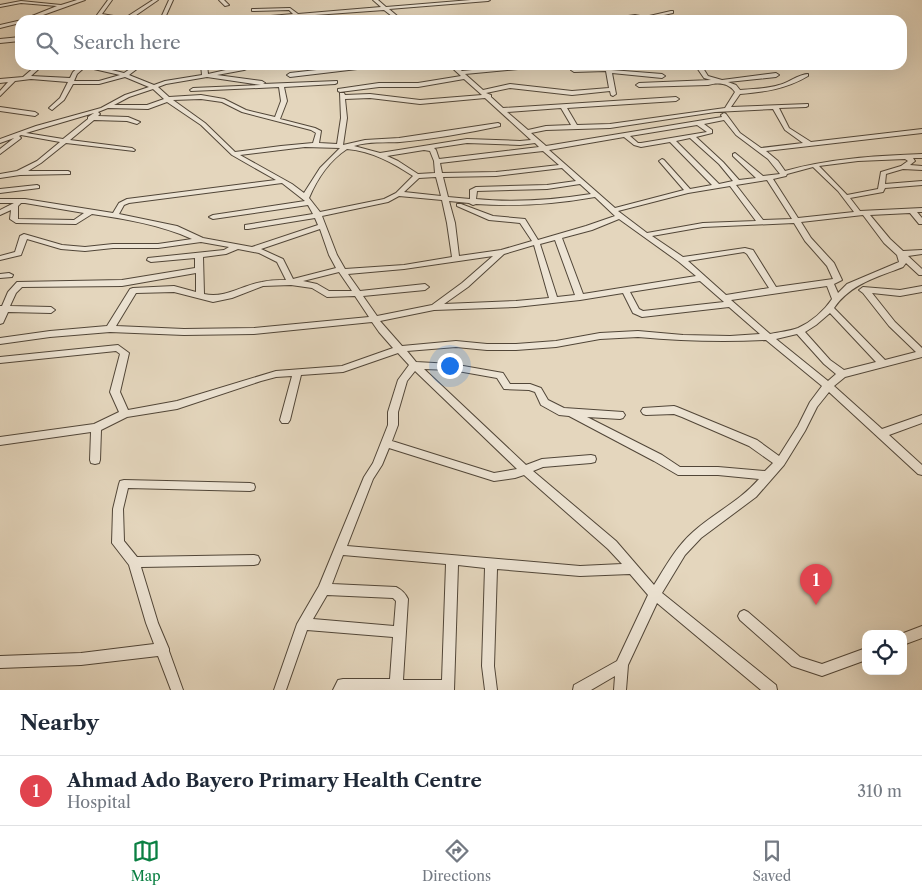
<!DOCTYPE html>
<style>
:root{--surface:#fff;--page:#f2f2f3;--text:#1f2937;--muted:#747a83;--line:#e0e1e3;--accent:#0b8043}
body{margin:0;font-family:"Libre Caslon Text",serif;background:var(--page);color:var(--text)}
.controls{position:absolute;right:15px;bottom:15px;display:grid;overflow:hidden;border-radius:10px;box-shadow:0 5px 20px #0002}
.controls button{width:45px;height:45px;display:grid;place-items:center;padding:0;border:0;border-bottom:1px solid var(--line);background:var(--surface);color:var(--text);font:25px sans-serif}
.you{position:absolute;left:449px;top:365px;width:18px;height:18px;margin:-12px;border:4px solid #fff;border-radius:50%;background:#1a73e8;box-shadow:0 0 0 8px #1a73e833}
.badge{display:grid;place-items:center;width:32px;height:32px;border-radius:50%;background:var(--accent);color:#fff;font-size:16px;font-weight:700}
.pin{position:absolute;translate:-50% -41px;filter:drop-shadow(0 1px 2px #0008)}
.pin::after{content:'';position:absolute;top:26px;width:18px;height:15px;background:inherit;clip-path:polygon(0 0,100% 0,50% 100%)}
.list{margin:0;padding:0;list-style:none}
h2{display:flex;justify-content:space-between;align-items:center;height:65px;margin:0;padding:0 20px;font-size:21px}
h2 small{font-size:16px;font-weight:400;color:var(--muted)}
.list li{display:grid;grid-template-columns:32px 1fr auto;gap:15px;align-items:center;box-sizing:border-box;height:70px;padding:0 20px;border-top:1px solid var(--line)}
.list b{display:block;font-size:19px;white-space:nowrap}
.list p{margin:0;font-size:16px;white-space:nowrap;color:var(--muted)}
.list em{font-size:16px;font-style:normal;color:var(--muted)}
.icon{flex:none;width:28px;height:28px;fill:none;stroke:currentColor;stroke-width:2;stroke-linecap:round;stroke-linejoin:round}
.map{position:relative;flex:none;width:922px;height:690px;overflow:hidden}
.search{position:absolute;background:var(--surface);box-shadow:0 5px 20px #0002;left:15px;right:15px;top:15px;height:55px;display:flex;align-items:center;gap:12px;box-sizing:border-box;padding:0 18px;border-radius:15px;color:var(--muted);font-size:19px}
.sheet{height:135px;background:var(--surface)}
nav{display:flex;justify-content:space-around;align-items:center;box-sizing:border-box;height:70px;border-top:1px solid var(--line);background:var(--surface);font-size:14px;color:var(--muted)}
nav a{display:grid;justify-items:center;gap:2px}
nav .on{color:var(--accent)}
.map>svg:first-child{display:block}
</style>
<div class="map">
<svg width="922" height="690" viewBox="0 0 922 690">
<rect width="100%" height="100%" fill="#e4d6bd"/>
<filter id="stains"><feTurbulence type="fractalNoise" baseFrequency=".004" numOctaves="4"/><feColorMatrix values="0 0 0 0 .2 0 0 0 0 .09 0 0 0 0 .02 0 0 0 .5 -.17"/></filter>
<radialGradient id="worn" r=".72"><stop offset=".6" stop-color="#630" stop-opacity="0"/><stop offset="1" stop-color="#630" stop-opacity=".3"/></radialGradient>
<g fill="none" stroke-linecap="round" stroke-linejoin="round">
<defs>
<path id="minor" d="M 77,0 L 85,0 L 29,20 L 20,20 L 20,23 L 0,28 L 0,25 L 22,20 L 57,6 L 21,3 L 0,7 L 0,5 L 21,1 L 61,5 Z
M 108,0 L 112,0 L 102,14 L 125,18 L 153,0 L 158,0 L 129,20 L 118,20 L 97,16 L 97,15 Z
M 169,0 L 173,0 L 164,20 L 160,20 Z
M 219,0 L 224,0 L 229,5 L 225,6 Z
M 373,0 L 378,0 L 386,7 L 471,0 L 490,0 L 488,1 L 389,9 L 402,20 L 397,20 L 384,10 L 301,16 L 302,18 L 300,19 L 296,17 L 235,20 L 237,19 L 293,14 L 289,10 L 252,11 L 252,9 L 254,9 L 290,8 L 298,14 L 381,7 Z
M 671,11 L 673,11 L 673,13 L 650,18 L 655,20 L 647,20 L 635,17 L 601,20 L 635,15 L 645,17 Z
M 681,17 L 683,18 L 683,19 L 672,20 Z
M 20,37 L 20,41 L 0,43 L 0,39 Z
M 37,65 L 43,65 L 31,76 L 70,78 L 73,72 L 81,65 L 91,65 L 124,73 L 136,65 L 142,65 L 129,75 L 154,85 L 165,81 L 202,75 L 201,65 L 207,65 L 208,74 L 248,65 L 256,65 L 244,70 L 217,75 L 262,81 L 265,83 L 263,84 L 337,81 L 337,83 L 335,84 L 284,87 L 287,101 L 280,119 L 315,128 L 321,131 L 319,143 L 337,144 L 341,118 L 340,93 L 344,93 L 345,95 L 370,94 L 420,100 L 482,95 L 464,79 L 418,87 L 379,87 L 340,92 L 338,91 L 338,89 L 379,83 L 418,83 L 461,76 L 449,65 L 455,65 L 462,71 L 522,65 L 541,65 L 538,67 L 465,74 L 483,90 L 510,84 L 572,91 L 609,88 L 606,71 L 574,72 L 571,70 L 574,68 L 606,67 L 605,65 L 611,65 L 611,70 L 662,74 L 665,76 L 662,78 L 612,73 L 616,94 L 613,96 L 611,95 L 610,91 L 572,95 L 510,88 L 486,93 L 491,95 L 491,97 L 503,108 L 676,97 L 679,99 L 676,101 L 567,108 L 577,125 L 610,124 L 725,108 L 735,92 C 729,83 718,82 708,85 L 639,87 L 636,85 L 639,83 L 711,80 L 704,78 L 695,65 L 701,65 L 708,76 L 722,80 L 776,73 L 779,75 L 776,77 L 728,82 L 736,85 L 740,90 C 753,89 766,89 779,85 C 788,83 799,74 808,74 L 808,76 C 786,89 765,92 740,94 L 731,107 L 808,104 L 808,106 L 806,107 L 779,108 L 789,128 L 811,142 L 922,129 L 922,133 L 766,151 L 778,161 L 785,171 C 831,158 875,156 922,154 L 922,158 L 913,158 L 915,161 L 910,165 L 922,166 L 922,170 L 903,169 L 886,174 L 885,184 L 922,181 L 922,185 L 885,188 L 883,192 L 850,198 L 860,211 L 922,208 L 922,212 L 917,212 L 922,218 L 922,224 L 919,224 L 910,213 L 870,215 L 890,239 L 903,251 L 922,250 L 922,254 L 908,256 L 922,269 L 922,275 L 919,275 L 906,263 L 903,267 C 878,277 850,284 834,308 L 885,360 L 916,352 L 889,326 L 863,293 L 859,290 L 863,287 L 900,290 L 922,286 L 922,292 L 900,296 L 872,293 L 895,322 L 922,348 L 922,357 L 845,377 L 834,386 L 882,429 L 922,415 L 922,423 L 889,435 L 922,465 L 922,475 L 918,474 L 829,392 L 817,407 L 805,431 L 784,465 L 756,497 L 701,538 L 685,555 L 662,593 L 776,685 L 777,690 L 761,690 L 657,603 L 628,665 L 626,690 L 614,690 L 615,676 L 591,690 L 573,690 L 574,685 L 617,661 L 648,595 L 630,574 L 580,576 L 497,569 L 494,666 L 497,690 L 485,690 L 482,666 L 485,568 L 458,565 L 454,690 L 333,690 L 338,680 L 343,679 L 390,679 L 393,637 L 307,630 L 286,690 L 274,690 L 297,624 L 319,586 L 364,477 L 373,463 L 388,425 L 388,412 L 398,380 L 409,365 L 398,353 L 343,372 L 301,375 L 290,420 L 288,423 L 282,423 L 280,420 L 292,376 L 276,377 L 261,381 L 177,409 L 127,417 L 101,430 L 100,460 L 99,463 L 95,464 L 91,463 L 90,460 L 91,432 L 0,445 L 0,437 L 94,424 L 119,412 L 110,392 L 120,354 L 116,351 L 0,363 L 0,357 L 118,345 L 129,353 L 120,392 L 128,410 L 177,401 L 276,371 L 342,366 L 393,348 L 379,332 L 372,322 L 254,334 L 184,335 L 110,332 L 50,337 L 0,344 L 0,338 L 50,331 L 107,326 L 130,289 L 133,288 L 174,286 L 196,292 L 196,273 L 122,286 L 22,287 L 16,293 L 10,306 L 51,307 L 55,310 L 51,313 L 8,312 L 3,323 L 0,324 L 0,306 L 2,306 L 8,292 L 17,282 L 122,280 L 195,268 L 195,258 L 151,262 L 147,260 L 148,258 L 224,250 L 229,247 L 201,242 L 158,248 L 113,248 L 85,251 L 61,249 L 27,239 L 21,255 L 0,260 L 0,256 L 15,252 L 20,236 L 24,234 L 62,245 L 85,247 L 113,244 L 158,244 L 192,239 C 161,225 126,219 92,214 L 76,224 L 16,223 L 10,219 L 11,210 L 0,215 L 0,210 L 14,203 L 0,203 L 0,199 L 25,199 L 113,213 L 119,203 L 127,199 L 276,180 L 232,155 L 201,125 L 167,102 L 148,109 L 108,108 L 98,112 L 100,114 L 98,116 L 128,117 L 140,122 L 137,124 L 127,121 L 94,120 L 70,140 L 132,148 L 135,150 L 134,151 L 66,143 L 41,163 L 28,171 L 68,171 L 70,172 L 70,174 L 20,175 L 0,178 L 0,174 L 17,171 L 37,161 L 60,142 L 21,135 L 19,136 L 21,138 L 20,139 L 0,154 L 0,149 L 14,138 L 0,143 L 0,139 L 36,126 L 101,108 L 125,95 L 149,87 L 125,77 L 99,84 L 73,84 L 64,100 L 52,110 L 49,108 L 60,98 L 68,82 L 31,79 L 15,81 L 0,96 L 0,91 L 8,82 L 0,83 L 0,79 L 23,77 ZM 85,67 L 120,75 L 99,81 L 74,81 L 77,74 ZM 207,77 L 261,85 L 193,88 L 190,90 L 191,91 L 279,87 L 281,101 L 275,117 L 246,110 L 224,99 L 201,95 L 169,97 L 158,87 L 166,84 ZM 153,89 L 164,99 L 147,105 L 114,105 L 129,97 ZM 370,98 L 420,104 L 485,98 L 531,140 L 520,141 L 467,139 L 380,153 L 354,146 C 369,141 385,143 400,142 C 433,139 468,133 500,126 L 500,124 L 498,123 L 399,138 L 365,140 L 343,145 L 347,118 L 345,99 ZM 201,99 L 222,102 L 242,112 L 311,130 L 316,133 L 313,143 L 281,146 L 235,152 L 205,123 L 173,100 ZM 561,108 L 571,125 L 546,126 L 528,130 L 507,112 ZM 773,109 L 785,130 L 803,143 L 761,148 L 740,133 L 726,114 L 724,113 L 721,115 L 722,117 L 546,146 L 531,133 L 546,130 L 610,128 L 715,112 ZM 94,113 L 88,117 L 88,119 L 63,139 L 26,133 ZM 724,120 L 736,135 L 768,159 L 780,174 L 763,176 L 735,153 L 733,154 L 733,156 L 756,178 L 739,180 L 723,162 L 696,137 L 712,133 L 712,130 L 704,124 ZM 697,125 L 707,132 L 641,143 L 638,143 L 630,136 ZM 624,137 L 634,145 L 641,147 L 670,142 L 712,185 L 690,189 L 664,160 L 662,159 L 659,161 L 684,190 L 615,208 L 549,150 ZM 690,138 L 719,164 L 733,181 L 719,184 L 676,141 ZM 467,143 L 520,145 L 535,143 L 539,147 L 439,159 L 436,150 L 434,148 ZM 305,147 L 340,148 L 320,168 L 304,193 L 292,184 L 240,155 ZM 347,149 C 372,151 393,163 413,176 L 396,193 L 384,199 L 320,212 L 309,198 C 317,179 330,160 347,149 ZM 424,150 L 430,151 L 434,161 L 435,173 L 418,174 L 398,161 L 387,156 ZM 543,151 L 559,165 L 496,172 L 442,173 L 440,163 ZM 905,159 L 908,161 L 901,166 L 881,172 L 878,189 L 847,195 L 819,166 L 858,161 ZM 813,167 L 838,191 L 854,212 L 798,218 L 773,179 L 786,176 L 787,174 ZM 562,168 L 576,181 L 547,185 L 476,187 L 470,190 L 470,199 L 448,197 L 443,177 L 496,176 ZM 436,177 L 441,196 L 404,192 L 419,178 ZM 767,180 L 792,219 L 763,220 L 736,185 ZM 282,183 L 305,201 L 213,215 L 209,217 L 213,219 L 308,205 L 313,214 L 245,225 L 245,229 L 248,229 L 315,218 L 318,225 L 252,247 L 203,238 L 177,226 L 119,214 L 124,205 L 129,203 ZM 580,184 L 591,194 C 553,200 515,203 476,199 L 477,191 L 547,189 ZM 730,186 L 756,221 L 703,223 L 647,233 L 618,211 L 688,193 ZM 399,196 L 442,200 L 447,223 L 452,257 L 404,265 L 345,269 L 337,255 L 322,216 L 388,202 ZM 595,197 L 615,216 L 586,226 L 538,240 L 525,219 L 493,216 L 461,204 L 457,204 L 457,206 L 489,220 L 520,223 L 532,241 L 501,250 L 459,256 L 455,223 L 449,201 L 469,203 L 473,205 L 476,204 C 516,207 555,204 595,197 ZM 21,203 L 25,203 L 84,213 L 74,220 L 18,219 L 18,206 ZM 863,215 L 884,243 L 897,255 L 899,262 L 847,284 L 838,293 L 834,284 L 842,280 L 834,263 L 811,238 L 801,222 ZM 619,219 L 679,262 L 696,276 L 583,294 L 562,238 L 592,230 ZM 794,223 L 805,241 L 827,266 L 833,279 L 776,287 L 753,250 L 745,248 L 683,257 L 652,236 L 703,227 ZM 320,229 L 329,255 L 336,268 L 293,279 L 283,259 L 261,249 ZM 555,240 L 575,295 L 557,297 L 540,244 ZM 534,245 L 549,298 L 516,301 L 444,304 L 468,287 L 504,254 ZM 238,249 L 259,253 L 277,262 L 286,280 C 278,280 270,280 262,282 C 242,285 225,299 204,294 L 203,257 L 226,254 ZM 744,252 L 747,254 L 769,288 L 726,295 L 688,261 ZM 493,256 L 462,283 L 432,305 L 377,316 L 363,296 L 425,290 L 429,287 L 425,284 L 360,291 L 348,274 L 404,269 ZM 339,272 L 352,291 L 329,291 L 317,284 L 303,281 ZM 700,281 L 724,302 L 643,311 L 639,309 L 630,292 ZM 291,285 L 312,288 L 327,297 L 355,296 L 369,317 L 254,328 L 184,329 L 116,326 L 136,293 L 174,292 L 213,302 L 232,298 L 263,286 ZM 827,286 L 832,299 C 824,311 811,322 798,328 C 790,331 779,332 770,334 L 731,300 ZM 623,293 L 633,313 L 642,317 L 729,307 L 760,334 L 730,336 L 683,335 L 638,331 L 600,333 L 556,341 L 516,344 L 487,344 L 456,341 L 402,346 L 380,321 L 434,310 L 516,307 L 580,300 ZM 830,313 L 876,362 L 844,370 L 830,360 L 805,332 L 816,325 ZM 797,334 L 824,364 L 836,374 L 828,381 L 776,339 ZM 638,337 C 681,341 723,342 766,340 L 822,386 L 810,402 L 798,426 L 779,456 L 757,440 L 677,407 L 674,406 L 643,408 L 641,411 L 643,414 L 646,415 L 674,414 L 682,417 L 749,446 L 773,463 L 765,471 L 718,467 L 680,467 L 662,455 L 587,417 L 620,419 L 623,418 L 625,415 L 623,412 L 564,408 L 548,400 L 541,388 L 530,384 L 510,384 L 503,373 L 452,364 L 416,362 L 407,351 L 456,347 L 487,350 L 516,350 L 556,347 L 600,339 ZM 424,369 L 452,370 L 497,378 L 504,389 L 529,390 L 535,392 L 541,405 L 559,415 L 569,416 L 654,461 L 678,475 L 718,475 L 759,479 C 740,501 714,513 693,532 C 676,547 666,566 654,585 L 616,541 L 533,471 L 543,467 L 591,463 L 595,462 L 596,459 L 595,456 L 591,455 L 542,459 L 526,465 ZM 415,371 L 517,469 L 494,473 L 392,441 L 398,425 L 398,412 L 407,381 ZM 389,448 L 494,481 L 515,478 L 524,475 L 608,549 L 622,564 L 580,566 L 347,546 L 373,479 L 382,465 ZM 343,555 L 446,564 L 442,680 L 403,680 L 408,599 C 405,593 402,590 396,587 L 332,584 ZM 327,595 L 393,598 L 396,601 L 394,626 L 313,619 Z
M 361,65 L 377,65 L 374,67 L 290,77 L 287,75 L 290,73 Z
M 0,107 L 35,112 L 38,114 L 35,116 L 0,111 Z
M 37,185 L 39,186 L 39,188 L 0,193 L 0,189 Z
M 9,273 L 13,275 L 12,277 L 0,278 L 0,274 Z
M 124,480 L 250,483 L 254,484 L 255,487 L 254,490 L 250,491 L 128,488 L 123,509 L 124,541 L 137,557 L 254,555 L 258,556 L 260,560 L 258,564 L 254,565 L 141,567 L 158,623 L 169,649 L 169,651 L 183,690 L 171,690 L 158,656 L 81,665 L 0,668 L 0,656 L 81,653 L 154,644 L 146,623 L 129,565 L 112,543 L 113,509 L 119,484 L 120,481 Z
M 744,610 L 748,612 L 800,657 L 822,664 L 866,648 L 866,660 L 822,676 L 792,666 L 740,620 L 738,616 L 740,612 Z
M 922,626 L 922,638 L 903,645 L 903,634 L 901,634 Z"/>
</defs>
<use href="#minor" stroke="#514638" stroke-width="2"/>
<use href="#minor" fill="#ede4d4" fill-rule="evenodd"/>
</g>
<rect width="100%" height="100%" filter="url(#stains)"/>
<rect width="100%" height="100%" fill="url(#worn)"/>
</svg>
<div class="controls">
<button><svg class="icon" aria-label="locate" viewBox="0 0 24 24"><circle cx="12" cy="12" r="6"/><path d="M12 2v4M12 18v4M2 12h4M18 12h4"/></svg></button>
</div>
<div class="you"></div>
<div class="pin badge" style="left:816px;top:605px;background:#e0444e">1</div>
<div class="search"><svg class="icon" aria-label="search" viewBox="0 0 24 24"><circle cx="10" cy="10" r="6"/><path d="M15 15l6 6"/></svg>Search here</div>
</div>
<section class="sheet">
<h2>Nearby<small></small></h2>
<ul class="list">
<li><span class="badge" style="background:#e0444e">1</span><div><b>Ahmad Ado Bayero Primary Health Centre</b><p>Hospital</p></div><em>310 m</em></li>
</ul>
</section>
<nav>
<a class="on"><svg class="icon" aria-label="map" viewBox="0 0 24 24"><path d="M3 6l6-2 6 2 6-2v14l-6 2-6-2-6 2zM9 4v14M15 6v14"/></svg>Map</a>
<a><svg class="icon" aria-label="directions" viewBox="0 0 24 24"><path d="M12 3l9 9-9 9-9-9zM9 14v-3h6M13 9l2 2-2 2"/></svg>Directions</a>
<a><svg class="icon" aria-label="saved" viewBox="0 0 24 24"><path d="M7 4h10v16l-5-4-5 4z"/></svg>Saved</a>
</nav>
